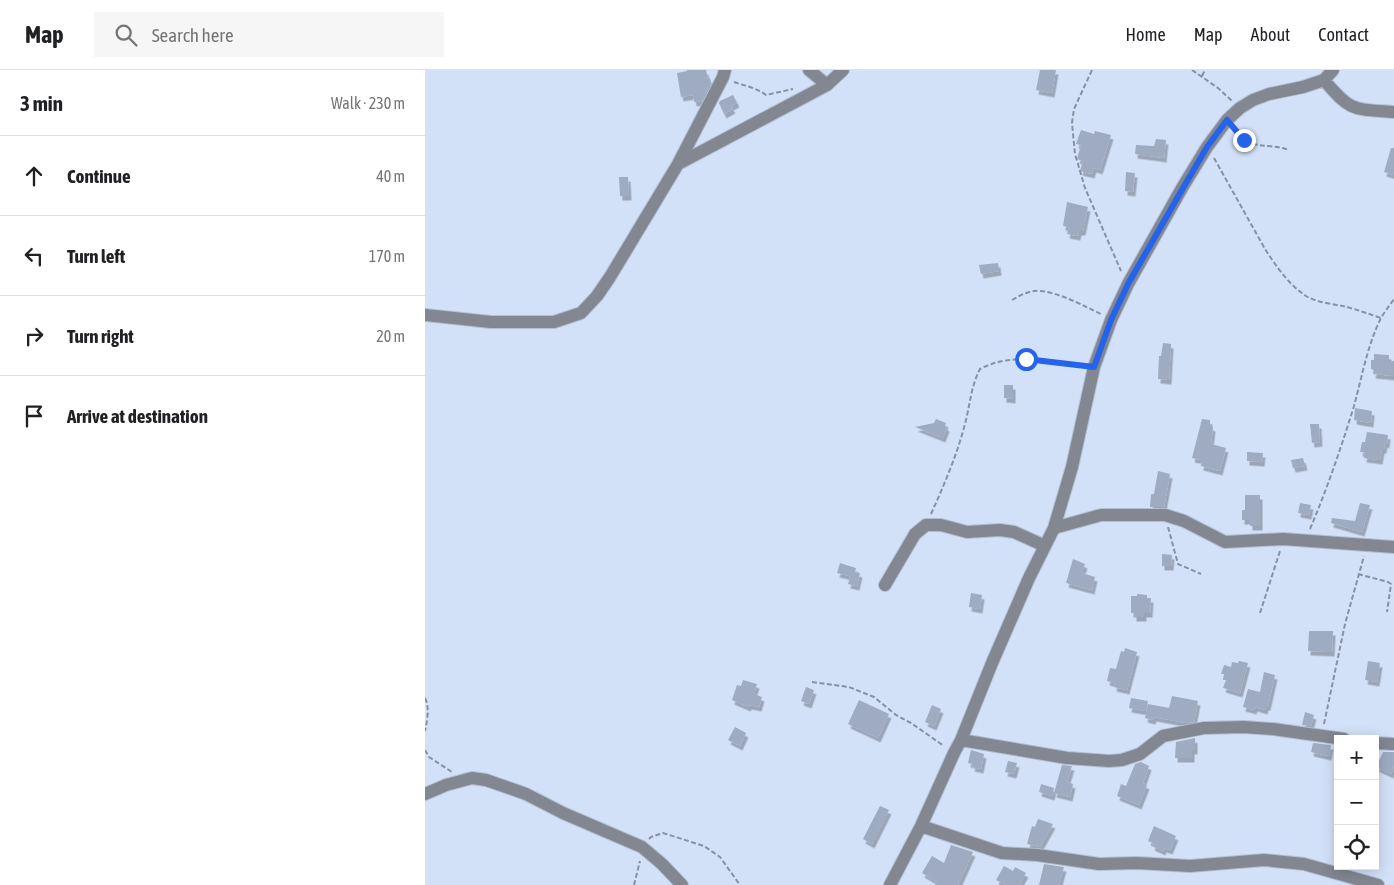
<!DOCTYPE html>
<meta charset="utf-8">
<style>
:root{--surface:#fff;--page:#f6f6f6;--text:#202124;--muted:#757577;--line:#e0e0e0}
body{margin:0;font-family:"Asap Condensed",sans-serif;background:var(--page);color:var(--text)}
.controls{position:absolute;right:15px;bottom:15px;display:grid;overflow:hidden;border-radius:0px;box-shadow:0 2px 12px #0003}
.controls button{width:45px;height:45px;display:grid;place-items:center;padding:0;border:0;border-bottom:1px solid var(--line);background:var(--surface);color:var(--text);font:25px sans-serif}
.stop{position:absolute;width:15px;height:15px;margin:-11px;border:4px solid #2563eb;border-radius:50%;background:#fff}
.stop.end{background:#2563eb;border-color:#fff;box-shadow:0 1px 5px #0008}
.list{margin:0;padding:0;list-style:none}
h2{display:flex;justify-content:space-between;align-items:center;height:65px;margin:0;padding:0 20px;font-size:21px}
h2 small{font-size:16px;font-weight:400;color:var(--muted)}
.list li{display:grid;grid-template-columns:32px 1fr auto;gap:15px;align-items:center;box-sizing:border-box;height:80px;padding:0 20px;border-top:1px solid var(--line)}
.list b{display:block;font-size:19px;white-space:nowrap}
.list em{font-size:16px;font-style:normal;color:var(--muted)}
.icon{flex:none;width:28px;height:28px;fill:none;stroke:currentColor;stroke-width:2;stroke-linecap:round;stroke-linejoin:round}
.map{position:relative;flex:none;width:969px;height:815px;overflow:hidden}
header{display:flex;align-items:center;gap:30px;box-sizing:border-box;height:70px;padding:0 25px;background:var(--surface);border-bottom:1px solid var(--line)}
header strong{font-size:24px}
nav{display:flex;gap:28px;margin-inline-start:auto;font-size:18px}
.search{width:350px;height:45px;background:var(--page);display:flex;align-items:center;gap:12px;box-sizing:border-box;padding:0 18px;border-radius:0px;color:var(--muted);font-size:19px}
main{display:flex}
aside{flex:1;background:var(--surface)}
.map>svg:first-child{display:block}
</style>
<header>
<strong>Map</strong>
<div class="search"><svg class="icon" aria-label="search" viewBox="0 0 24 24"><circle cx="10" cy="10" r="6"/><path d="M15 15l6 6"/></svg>Search here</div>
<nav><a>Home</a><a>Map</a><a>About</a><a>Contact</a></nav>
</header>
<main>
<aside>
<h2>3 min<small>Walk · 230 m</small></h2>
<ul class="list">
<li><svg class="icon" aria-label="ahead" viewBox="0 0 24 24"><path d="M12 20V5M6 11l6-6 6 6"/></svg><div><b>Continue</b></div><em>40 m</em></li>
<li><svg class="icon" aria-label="left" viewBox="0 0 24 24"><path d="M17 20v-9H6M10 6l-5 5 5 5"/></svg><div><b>Turn left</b></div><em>170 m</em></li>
<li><svg class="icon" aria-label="right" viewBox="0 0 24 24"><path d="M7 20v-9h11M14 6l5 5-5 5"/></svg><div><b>Turn right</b></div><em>20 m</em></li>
<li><svg class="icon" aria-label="arrive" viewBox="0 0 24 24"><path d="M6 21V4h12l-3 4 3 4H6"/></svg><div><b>Arrive at destination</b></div></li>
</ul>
</aside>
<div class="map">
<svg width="969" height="815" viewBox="0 0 969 815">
<defs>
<filter id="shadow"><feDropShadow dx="2.5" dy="4.5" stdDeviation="0" flood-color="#0004"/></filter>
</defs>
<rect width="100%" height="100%" fill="#d3e1f8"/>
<path fill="#9eabc1" filter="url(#shadow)" d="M 262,0 L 281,0 L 283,9 L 285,8 L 286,12 L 276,31 L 269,32 L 268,25 L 256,27 L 252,3 L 262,1 Z
M 615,0 L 631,0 L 627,23 L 611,20 Z
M 308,25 L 312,33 L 306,36 L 308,39 L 299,44 L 294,33 L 295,31 Z
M 656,60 L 669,64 L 670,61 L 686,65 L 675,100 L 669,98 L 667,104 L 655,101 L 658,91 L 652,89 L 656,75 L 651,74 Z
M 731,69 L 741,70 L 739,88 L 710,84 L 711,75 L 729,76 Z
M 966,78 L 969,78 L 969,105 L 959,102 Z
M 701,102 L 710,103 L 708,122 L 700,121 Z
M 194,107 L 203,107 L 204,126 L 195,126 Z
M 642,132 L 663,137 L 658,161 L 654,161 L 653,166 L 642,164 L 644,157 L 638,156 Z
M 573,193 L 574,201 L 556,204 L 554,195 Z
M 738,273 L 746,274 L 744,310 L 733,309 L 734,286 L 736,286 Z
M 949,284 L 964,285 L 964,291 L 969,291 L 969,306 L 948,304 L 949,300 L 946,299 L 946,290 L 949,290 Z
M 579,315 L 588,315 L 588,329 L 579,328 Z
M 930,338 L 947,341 L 946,353 L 929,350 Z
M 511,349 L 521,353 L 520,356 L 522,357 L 518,368 L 490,357 L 509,353 Z
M 777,349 L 785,350 L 785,356 L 788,357 L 786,374 L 801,378 L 795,401 L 776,396 L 777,390 L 767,388 Z
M 885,354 L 894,354 L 895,372 L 887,373 Z
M 942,362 L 963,365 L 962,374 L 960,373 L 959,379 L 957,379 L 955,390 L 939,388 L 940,382 L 935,382 L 937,372 L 940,372 Z
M 822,382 L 838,383 L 837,392 L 822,391 Z
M 878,388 L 880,396 L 868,398 L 866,390 Z
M 733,401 L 745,404 L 739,437 L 725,437 L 726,424 L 729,424 Z
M 820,425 L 835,425 L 835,456 L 825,456 L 825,450 L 817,450 L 817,440 L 820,440 Z
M 875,433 L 886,435 L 884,445 L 873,443 Z
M 935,433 L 945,435 L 937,462 L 906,453 L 907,448 L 930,451 Z
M 737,484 L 747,485 L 746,496 L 737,496 Z
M 648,489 L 660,494 L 657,503 L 670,507 L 667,520 L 641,513 Z
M 415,493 L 431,498 L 430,502 L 435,503 L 432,516 L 423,514 L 425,506 L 412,503 Z
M 546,523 L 557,525 L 555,539 L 544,537 Z
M 712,524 L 722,525 L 722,528 L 726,528 L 725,543 L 719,543 L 719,547 L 709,547 L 709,543 L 706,543 L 706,526 L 712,526 Z
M 884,561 L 908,561 L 907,582 L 883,581 Z
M 700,578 L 712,582 L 702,620 L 689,617 L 690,613 L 682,611 L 685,598 L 691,599 L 696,581 L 699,582 Z
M 814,591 L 823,593 L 815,623 L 798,618 L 801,610 L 798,610 L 799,604 L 796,604 L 799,595 L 806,597 L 807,592 L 813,593 Z
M 943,591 L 955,593 L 952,612 L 940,610 Z
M 839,602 L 850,605 L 843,636 L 841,636 L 840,640 L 830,637 L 829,640 L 818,637 L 823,619 L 835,622 Z
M 318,610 L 332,614 L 329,624 L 337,627 L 334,637 L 324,635 L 323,637 L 307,630 L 312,615 L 316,616 Z
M 381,617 L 389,620 L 384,634 L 376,631 Z
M 747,626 L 773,631 L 769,652 L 761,653 L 729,647 L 728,650 L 720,648 L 723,634 L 744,638 Z
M 706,628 L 723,631 L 721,641 L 704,638 Z
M 434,630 L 464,644 L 453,668 L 423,654 Z
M 507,635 L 516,639 L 509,656 L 500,652 Z
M 880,642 L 889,645 L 886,656 L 877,655 Z
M 310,657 L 321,663 L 315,676 L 303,670 Z
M 770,668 L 770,680 L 767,680 L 767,688 L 750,688 L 751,672 Z
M 888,673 L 906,675 L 904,686 L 886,682 Z
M 546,680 L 559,684 L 556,699 L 547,697 L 548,694 L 543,693 Z
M 958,682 L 969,682 L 969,696 L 966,704 L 951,697 Z
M 583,691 L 592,693 L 589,704 L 580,702 Z
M 716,692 L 724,696 L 718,713 L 722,715 L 714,735 L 692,726 L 696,714 L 701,716 L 710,694 Z
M 637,695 L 647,696 L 642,712 L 648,714 L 645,727 L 629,723 Z
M 616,714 L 629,718 L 627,726 L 614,722 Z
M 455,736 L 464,740 L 447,774 L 438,769 Z
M 613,749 L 628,754 L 615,777 L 602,774 L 607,756 L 610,757 Z
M 729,756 L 751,766 L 745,780 L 739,778 L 738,781 L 727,776 L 728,773 L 723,771 Z
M 526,775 L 548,782 L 533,815 L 510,815 L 512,812 L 497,803 L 507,786 L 519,793 Z
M 619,794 L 639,797 L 634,815 L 614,815 Z
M 579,796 L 588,801 L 590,797 L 601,803 L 594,815 L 581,815 L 571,810 Z"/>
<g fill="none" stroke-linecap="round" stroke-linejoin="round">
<defs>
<path id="minor" d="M 384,0 L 402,15
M 899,10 C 926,42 928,39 969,42
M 253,94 L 402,15 L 418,0
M 0,245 L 66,252 L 129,252 L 156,243 L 172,226 L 185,207 L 253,94 L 298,7 L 300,0
M 629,458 L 676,445 L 740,445 L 759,451 L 800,472 L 858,469 L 969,477
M 460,515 L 490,464 L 501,455 L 516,455 L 542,462 L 575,460 L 589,462 L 620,476
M 536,670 L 642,688 L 684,691 L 697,690 L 715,684 L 738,666 L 779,658 L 818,657 L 848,659 L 919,669
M 950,673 L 969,674
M 0,724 L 21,715 L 47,708 L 61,710 L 101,724 L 138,743 L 217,777 L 237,794 L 257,815
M 496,756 L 577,783 L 612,785 L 674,794 L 712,793 L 765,796 L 839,790 L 879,794 L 953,815
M 465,815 L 496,756 L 529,683 L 536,670 L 567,593 L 604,508 L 629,458 L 647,397 L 669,297 L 686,250 L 703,214 L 757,118 L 782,77 L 802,50 L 815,38 L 828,30 L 844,24 L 878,17 L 899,10 L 908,0"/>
</defs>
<use href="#minor" stroke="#b3bfd3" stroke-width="14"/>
<path stroke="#8791a1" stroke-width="2" stroke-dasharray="5 2.5" stroke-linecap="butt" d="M 667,0 L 649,39 L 647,53 L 650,84 L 660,118 L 696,201
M 767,0 L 793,18 L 807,31
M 777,6 L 780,0
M 309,12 C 320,16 332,18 341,25 L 368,19
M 810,60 C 827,82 842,72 864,80
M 789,88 L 840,179 C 851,196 864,215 881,226 C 893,233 909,234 922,237 C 933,240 944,244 956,248
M 587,230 C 594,226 601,222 609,221 C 628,219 659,236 676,244
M 506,444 C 519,415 532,385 540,354 C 545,335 546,316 555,299 C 587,282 624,291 657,296
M 743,457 L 753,494 L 776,504
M 885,459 C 902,419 916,378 929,336 C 937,307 942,276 956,248 C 960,241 965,235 969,229
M 933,504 L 963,512 L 966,514 L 962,542
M 835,543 L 855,481
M 387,612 L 424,617 L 449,627 L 471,645 L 486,653 L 519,676
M 0,628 C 5,638 2,651 0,661
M 899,654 L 920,554 L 939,486
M 0,680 L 4,687 L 27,702
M 224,769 L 226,767 L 238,763 L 279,776 L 295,787 L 315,815
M 209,815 L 215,791"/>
<use href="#minor" stroke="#828791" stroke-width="12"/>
</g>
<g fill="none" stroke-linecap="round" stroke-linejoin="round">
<path stroke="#2563eb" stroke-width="6" d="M 601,289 L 669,297 L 686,250 L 703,214 L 758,118 L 782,77 L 802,50 L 819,70"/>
</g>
</svg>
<div class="controls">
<button>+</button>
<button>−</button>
<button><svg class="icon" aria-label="locate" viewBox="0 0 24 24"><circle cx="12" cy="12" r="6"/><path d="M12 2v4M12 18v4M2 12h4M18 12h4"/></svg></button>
</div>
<div class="stop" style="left:601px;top:289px"></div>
<div class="stop end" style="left:819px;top:70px"></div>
</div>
</main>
